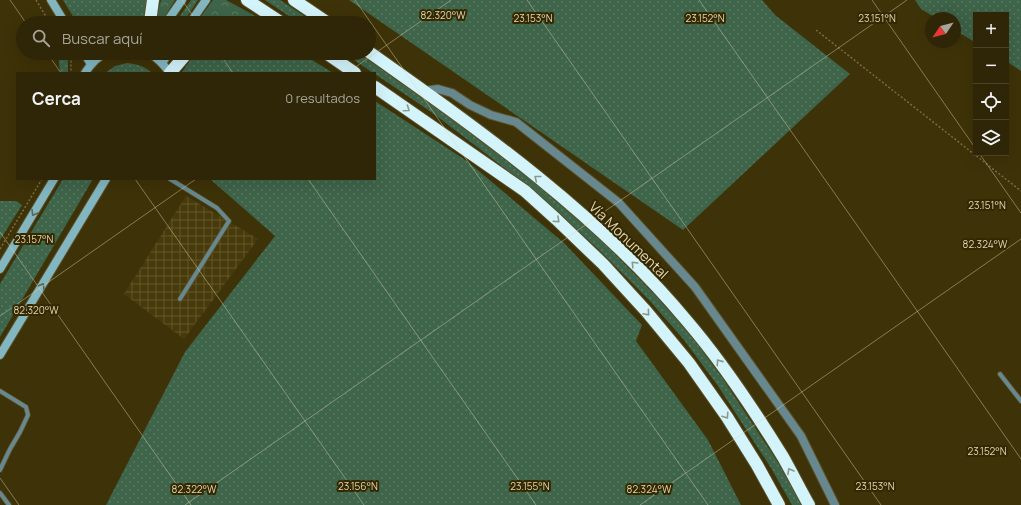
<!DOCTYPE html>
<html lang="es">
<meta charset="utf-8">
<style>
:root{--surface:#2e2606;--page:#3a3214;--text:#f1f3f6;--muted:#a7a59b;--line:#494328}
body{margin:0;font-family:Manrope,sans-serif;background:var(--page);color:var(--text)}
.controls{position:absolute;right:12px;top:12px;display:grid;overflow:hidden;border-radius:0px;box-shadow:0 4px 16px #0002}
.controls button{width:36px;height:36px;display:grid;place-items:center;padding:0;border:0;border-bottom:1px solid var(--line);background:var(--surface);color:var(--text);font:20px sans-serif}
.compass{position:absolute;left:925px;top:12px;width:36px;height:36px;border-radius:50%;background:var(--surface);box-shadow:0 4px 16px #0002;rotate:235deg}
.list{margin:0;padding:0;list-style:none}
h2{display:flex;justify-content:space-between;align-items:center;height:52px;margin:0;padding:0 16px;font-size:17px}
h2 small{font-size:13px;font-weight:400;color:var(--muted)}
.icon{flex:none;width:22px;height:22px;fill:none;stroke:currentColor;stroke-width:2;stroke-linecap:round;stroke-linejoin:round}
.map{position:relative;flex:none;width:1021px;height:505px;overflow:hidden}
.search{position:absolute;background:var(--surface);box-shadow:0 4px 16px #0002;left:16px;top:16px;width:360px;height:44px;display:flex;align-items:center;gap:10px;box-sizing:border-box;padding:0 14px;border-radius:22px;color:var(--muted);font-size:15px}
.panel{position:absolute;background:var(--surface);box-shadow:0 4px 16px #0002;left:16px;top:72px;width:360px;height:108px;border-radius:0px}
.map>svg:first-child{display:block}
</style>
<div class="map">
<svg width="1021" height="505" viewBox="0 0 1021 505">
<defs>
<pattern id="industrial-grid" width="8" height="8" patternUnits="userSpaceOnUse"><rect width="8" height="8" fill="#483b0b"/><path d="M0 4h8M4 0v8" fill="none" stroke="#62562c"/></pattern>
<pattern id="grass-dots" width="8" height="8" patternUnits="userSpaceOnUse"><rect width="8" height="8" fill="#3e6449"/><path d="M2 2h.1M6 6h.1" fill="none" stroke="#5a7961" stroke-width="1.8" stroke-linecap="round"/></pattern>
<pattern id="forest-crowns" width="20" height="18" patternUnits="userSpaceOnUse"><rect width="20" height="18" fill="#3e6449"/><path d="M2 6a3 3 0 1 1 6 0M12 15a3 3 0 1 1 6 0" fill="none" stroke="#5a7961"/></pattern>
</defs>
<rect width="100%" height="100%" fill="#3e3208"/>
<path fill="url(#industrial-grid)" d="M 186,196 L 258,239 L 184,339 L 124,294 Z"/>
<path fill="url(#grass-dots)" d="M 63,0 L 147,0 L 146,16 L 141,23 L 77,23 Z
M 191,0 L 198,0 L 183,23 L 175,23 Z
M 265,0 L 280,0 L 315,23 L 299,23 Z
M 349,0 L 762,0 L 775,15 L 850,74 L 683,230 Z
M 915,0 L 1021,0 L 1021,71 L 1006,61 L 1006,15 L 976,15 L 976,43 L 955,30 L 955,18 L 936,18 L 921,9 Z
M 58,53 L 64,53 L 68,58 L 68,73 L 60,73 Z
M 196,53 L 301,53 L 333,73 L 182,73 L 182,72 L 194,55 Z
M 344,53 L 360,53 L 439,108 L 516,167 L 555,199 L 601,240 L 654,294 L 690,334 L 723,379 L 777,461 L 802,505 L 792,505 L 771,468 L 718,386 L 684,340 L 649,300 L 596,247 L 550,206 L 511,173 L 434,114 L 375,74 L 375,73 L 373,73 Z
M 127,63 C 136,64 145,66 152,73 L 105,73 L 115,66 Z
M 375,101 L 467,161 L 564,243 L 642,325 L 636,341 L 708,440 L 741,505 L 106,505 L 185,352 L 275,236 L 210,179 L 375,179 Z
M 63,179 L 93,179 L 0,337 L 0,284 Z
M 0,201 L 16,201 L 22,205 L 0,240 Z"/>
<path fill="url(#forest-crowns)" d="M 161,0 L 175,0 L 161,23 L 155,23 Z
M 213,0 L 226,0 L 265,21 L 234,18 L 219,23 L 196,23 Z"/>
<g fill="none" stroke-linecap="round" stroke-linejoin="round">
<defs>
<path id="lane" d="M 170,179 L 217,208 L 229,221 L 180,299
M 1000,374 L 1021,401
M 0,391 L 26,407 L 28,415 L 20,432 L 10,449 L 0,470
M 0,493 L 9,505"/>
<path id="street" d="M 424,91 L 438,89 L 452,93 L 470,105 L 491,115 L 516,122 L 619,203 L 695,287 L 801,436 L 835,505"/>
<path id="secondary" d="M 51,0 L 65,23
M 166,23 L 182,0
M 190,23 L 206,0
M 84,53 L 91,64
M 149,53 C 158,58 164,65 170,73
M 162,63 L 169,53
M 85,73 C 90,65 96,57 106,53
M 0,269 L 54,179
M 0,355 L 106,179"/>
<path id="highway" d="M 247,0 L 282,23
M 294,0 L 328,23
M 149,23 L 150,22 L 153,0
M 369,52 C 482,132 598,214 687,321 C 723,363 754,410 783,457 C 792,473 800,489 809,505
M 326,53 L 355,73
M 170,73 L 187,53
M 375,87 L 525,191 L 556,219 L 603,264 L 646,311 L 689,363 L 727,417 L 757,465 L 779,505"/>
</defs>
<use href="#lane" stroke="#5b4f26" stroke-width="5.5"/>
<use href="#street" stroke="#5b4f26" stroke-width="10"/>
<use href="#secondary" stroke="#5b4f26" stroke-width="10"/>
<use href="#highway" stroke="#5b4f26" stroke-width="14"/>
<path stroke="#786c44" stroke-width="1.5" stroke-dasharray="2 2" stroke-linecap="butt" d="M 36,0 L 50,23
M 816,30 L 1021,191
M 69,53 L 71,56 L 71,73
M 0,249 L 42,179"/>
<use href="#lane" stroke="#67888f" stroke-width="4"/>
<use href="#street" stroke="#67888f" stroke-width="8"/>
<use href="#secondary" stroke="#82b7c2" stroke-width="8"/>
<use href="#highway" stroke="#d4f4fb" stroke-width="12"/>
</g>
<defs><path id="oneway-chevron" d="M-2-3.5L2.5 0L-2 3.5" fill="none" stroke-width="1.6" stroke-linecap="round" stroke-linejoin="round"/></defs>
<g stroke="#8c988a">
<use href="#oneway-chevron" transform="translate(407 109) rotate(35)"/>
<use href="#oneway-chevron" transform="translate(537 178) rotate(-141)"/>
<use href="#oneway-chevron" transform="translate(557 220) rotate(43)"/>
<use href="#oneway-chevron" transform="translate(634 264) rotate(-135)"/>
<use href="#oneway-chevron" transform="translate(647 313) rotate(49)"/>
<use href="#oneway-chevron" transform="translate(719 362) rotate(-125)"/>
<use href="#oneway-chevron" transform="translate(726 416) rotate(56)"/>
<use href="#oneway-chevron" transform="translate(790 471) rotate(-119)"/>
</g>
<g stroke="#576857">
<use href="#oneway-chevron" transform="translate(34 213) rotate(121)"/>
<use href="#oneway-chevron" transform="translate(42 286) rotate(-59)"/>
</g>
<path fill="none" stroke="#e1d5b1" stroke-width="1" stroke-opacity="0.45" d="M 10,0 L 26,23M 182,0 L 198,23M 355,0 L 708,505M 527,0 L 881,505M 699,0 L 1021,459M 872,0 L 976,149M 47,53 L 61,73M 219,53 L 233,73M 347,73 L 451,0M 979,153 L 1021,213M 135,179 L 364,505M 308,179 L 536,505M 0,232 L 191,505M 0,316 L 196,179M 0,478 L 19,505M 185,505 L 907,0M 640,505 L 1021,239"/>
<g text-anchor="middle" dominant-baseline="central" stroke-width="4" stroke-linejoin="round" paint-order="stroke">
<g font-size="14" fill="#e1d5b1" stroke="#342800">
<text transform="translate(629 240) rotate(44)">Vía Monumental</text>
</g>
</g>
<g font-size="10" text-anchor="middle" fill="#e1d5b1" stroke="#342800" stroke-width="4" stroke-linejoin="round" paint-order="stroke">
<text x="443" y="19">82.320°W</text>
<text x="877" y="22">23.151°N</text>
<text x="533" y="22">23.153°N</text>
<text x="705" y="22">23.152°N</text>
<text x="987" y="209">23.151°N</text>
<text x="34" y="243">23.157°N</text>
<text x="985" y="248">82.324°W</text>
<text x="36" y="314">82.320°W</text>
<text x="987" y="455">23.152°N</text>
<text x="358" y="490">23.156°N</text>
<text x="530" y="490">23.155°N</text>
<text x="875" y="490">23.153°N</text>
<text x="194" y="493">82.322°W</text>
<text x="649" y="493">82.324°W</text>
</g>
</svg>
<div class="controls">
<button>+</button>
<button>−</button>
<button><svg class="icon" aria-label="locate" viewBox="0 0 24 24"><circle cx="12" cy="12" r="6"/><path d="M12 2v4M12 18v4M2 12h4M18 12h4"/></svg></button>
<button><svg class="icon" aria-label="layers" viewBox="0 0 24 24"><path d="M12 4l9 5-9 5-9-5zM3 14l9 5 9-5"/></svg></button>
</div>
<svg class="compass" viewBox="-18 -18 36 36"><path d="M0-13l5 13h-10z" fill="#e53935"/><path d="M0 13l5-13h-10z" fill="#a7a59b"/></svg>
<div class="search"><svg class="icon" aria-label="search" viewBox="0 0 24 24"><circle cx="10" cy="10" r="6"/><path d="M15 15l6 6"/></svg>Buscar aquí</div>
<section class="panel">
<h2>Cerca<small>0 resultados</small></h2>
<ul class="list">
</ul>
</section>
</div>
